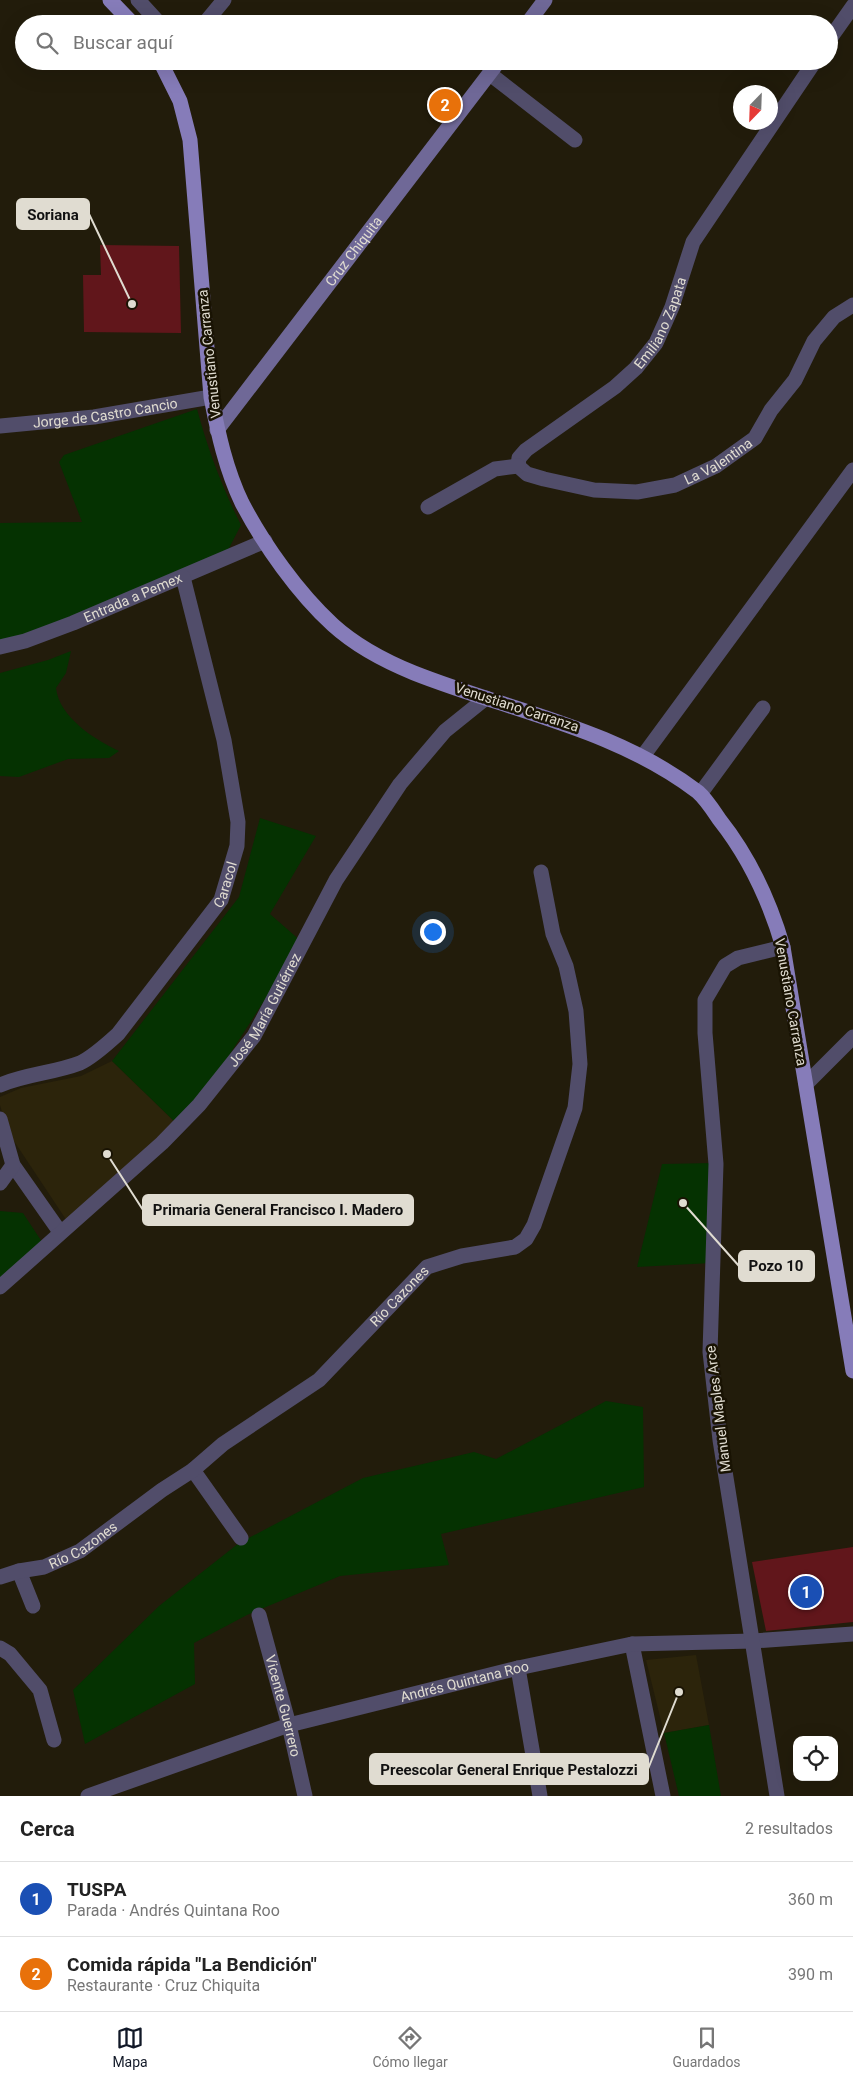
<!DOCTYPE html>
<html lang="es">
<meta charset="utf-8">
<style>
:root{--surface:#fff;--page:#f2f2f2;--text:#222;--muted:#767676;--line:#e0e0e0;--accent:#111827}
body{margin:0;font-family:Roboto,sans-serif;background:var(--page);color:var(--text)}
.controls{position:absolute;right:15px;bottom:15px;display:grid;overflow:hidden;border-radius:10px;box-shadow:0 5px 20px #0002}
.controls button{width:45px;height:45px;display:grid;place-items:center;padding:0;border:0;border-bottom:1px solid var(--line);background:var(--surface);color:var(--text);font:25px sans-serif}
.compass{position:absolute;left:733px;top:85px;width:45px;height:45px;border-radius:50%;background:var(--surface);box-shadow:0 5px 20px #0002;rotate:203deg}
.you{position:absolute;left:432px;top:931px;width:18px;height:18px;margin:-12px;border:4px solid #fff;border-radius:50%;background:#1a73e8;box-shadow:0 0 0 8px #1a73e833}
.badge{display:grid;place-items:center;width:32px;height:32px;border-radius:50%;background:var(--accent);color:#fff;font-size:16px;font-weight:700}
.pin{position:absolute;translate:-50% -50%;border:2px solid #fff;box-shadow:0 1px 5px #0006}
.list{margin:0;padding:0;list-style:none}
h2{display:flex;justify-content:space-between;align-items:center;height:65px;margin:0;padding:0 20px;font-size:21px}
h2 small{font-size:16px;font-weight:400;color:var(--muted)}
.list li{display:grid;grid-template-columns:32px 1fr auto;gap:15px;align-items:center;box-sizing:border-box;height:75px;padding:0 20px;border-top:1px solid var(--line)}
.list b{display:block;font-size:19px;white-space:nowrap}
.list p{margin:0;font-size:16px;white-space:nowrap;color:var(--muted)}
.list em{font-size:16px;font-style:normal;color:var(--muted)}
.icon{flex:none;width:28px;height:28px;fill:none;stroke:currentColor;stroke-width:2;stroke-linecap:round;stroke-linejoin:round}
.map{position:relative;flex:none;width:853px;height:1796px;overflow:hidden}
.search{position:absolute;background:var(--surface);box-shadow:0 5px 20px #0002;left:15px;right:15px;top:15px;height:55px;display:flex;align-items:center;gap:12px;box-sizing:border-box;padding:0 18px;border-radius:28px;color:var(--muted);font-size:19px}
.sheet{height:215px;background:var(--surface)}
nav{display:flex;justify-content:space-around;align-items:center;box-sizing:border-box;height:70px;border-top:1px solid var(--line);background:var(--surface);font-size:14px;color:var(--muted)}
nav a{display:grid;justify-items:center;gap:2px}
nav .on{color:var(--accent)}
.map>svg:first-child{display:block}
</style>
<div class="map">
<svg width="853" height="1796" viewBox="0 0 853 1796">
<rect width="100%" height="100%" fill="#221c0b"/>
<path fill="#2c240b" d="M 112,1061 L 176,1123 L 67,1221 L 8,1132 L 0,1105 L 0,1097 L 21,1088 L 81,1076 Z
M 696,1655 L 709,1725 L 664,1733 L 646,1660 Z"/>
<path fill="#053201" d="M 197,409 C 208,450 222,487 241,525 L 226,554 L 0,645 L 0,523 L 82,522 L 59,462 L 64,455 Z
M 71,651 L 66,673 L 56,688 C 59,717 95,740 119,751 L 109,758 L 68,759 L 19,777 L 0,776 L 0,673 L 48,660 Z
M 260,818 L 316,836 L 270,914 L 302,942 L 199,1102 L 176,1123 L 112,1061 L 239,897 Z
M 715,1163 L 711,1263 L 637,1267 L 662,1164 Z
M 0,1211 L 23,1213 L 46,1248 L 0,1288 Z
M 606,1401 L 643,1407 L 644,1487 L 441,1534 L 449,1565 L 340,1576 L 247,1615 L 194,1643 L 195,1684 L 85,1744 L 73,1690 L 159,1606 L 239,1543 L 363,1478 L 474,1452 L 496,1459 Z
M 709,1725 L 721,1796 L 679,1796 L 664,1733 Z"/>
<path fill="#61161b" d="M 100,245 L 179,246 L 181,333 L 84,332 L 83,275 L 101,275 Z
M 853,1547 L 853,1622 L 766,1631 L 752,1562 Z"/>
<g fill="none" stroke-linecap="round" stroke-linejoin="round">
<g stroke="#514d6a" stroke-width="15">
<path d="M 138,0 L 160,24"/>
<path d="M 204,24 L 224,0"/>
<path d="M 829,40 L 853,6"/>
<path d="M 490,74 L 575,140"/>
<path id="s1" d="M 0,426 L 94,417 L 211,397"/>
<path id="s2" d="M 518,466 L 519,458 L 526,450 L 615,387 L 636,368 L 656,343 L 672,307 L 693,242 L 815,61"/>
<path id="s3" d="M 518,466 L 527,474 L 544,479 L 594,490 L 637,492 L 675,485 L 716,466 L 755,438 L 771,410 L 795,380 L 814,341 L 834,317 L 853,305"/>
<path d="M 428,507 L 495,469 L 518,466"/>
<path id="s4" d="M 0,647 L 25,641 L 73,623 L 265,541"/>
<path d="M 643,756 L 853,470"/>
<path d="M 700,794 L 763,708"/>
<path d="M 806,1084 L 853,1037"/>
<path id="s5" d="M 0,1085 C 26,1074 54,1073 80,1063 C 93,1057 107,1044 118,1034 L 221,900 L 237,846 L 238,822 L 224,740 L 183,577"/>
<path d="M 0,1119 L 13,1165 L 60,1232"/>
<path d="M 0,1183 L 13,1165"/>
<path id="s6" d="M 0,1287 L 162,1143 L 199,1105 L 254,1036 L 336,880 L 400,784 L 445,731 L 486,698"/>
<path d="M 193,1470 L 241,1538"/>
<path d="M 19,1571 L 33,1606"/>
<path id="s7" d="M 0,1577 L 19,1571 L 44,1567 L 80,1551 L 162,1490 L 193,1470 L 223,1444 L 319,1380 L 427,1267 L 462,1256 L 515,1247 L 526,1239 L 534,1225 L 575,1108 L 580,1064 L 576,1011 L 566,966 L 553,934 L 541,872"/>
<path id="s8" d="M 259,1615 L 289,1725 L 305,1796"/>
<path d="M 632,1644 L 663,1796"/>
<path d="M 0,1648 L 10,1654 L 40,1690 L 54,1740"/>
<path d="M 518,1668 L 540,1796"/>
<path id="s9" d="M 88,1796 L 289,1725 L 518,1668 L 632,1644 L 753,1641 L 853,1634"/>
<path d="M 777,1796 L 720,1440 L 710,1352 L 716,1164 L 705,1033 L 705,1000 L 725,966 L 738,958 L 783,947"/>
</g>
<g stroke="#6f6897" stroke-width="15">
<path d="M 527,24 L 545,0"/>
<path id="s10" d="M 217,430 L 499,61"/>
</g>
<path stroke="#867cb9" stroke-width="15" d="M 110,0 L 133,24
M 160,61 L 180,101 L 190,140 L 211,397 C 218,433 226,470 242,503 C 264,545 298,593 333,625 C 355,645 387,662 414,673 C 510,711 614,728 698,792 C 706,799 713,810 719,819 C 750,858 769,899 783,947 L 853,1371"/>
</g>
<g text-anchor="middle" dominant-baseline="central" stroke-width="5" stroke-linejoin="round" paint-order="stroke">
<g font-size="14" fill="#e0dcd1" stroke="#191303">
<text stroke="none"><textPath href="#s10" startOffset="225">Cruz Chiquita</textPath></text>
<text stroke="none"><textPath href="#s2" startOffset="208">Emiliano Zapata</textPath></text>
<text transform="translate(209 354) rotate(-96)">Venustiano Carranza</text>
<text stroke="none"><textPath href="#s1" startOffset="106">Jorge de Castro Cancio</textPath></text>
<text stroke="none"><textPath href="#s3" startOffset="212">La Valentina</textPath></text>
<text stroke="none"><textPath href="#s4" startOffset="142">Entrada a Pemex</textPath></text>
<text transform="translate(517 707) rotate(18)">Venustiano Carranza</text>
<text stroke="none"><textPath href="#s5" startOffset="316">Caracol</textPath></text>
<text transform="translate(791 1002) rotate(80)">Venustiano Carranza</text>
<text stroke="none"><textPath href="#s6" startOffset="386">José María Gutiérrez</textPath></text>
<text stroke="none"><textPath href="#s7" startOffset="495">Río Cazones</textPath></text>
<text transform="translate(718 1409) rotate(-97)">Manuel Maples Arce</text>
<text stroke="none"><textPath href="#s7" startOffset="90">Río Cazones</textPath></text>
<text stroke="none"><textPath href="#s9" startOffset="394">Andrés Quintana Roo</textPath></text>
<text stroke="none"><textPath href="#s8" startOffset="94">Vicente Guerrero</textPath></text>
</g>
</g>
<path fill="none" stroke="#e0dcd1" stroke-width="2" d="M132 304L89 214M107 1154L143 1210M683 1203L739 1266M679 1692L648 1769"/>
<g fill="#e0dcd1" stroke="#191303" stroke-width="2">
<circle cx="132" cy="304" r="5"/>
<circle cx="107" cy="1154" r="5"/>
<circle cx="683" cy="1203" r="5"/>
<circle cx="679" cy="1692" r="5"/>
</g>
<g fill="#e0dcd1" stroke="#e0dcd1" stroke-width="2">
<rect x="17" y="199" width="72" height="30" rx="5"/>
<rect x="143" y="1195" width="270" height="30" rx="5"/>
<rect x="739" y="1251" width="75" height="30" rx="5"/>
<rect x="370" y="1754" width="278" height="30" rx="5"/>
</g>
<g font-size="15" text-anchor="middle" font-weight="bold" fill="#111">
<text x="53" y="220">Soriana</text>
<text x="278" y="1215">Primaria General Francisco I. Madero</text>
<text x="776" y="1271">Pozo 10</text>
<text x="509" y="1775">Preescolar General Enrique Pestalozzi</text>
</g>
</svg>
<div class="controls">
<button><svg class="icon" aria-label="locate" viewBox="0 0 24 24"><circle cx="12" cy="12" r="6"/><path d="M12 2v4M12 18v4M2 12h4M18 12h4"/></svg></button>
</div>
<svg class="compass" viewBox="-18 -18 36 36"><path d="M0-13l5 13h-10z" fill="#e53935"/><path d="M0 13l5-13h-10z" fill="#767676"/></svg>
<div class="you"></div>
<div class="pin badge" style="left:806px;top:1592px;background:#1a4fb4">1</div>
<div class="pin badge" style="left:445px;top:105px;background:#e8710a">2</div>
<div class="search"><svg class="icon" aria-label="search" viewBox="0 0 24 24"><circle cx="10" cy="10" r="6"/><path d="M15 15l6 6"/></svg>Buscar aquí</div>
</div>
<section class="sheet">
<h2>Cerca<small>2 resultados</small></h2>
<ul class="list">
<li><span class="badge" style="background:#1a4fb4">1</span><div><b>TUSPA</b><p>Parada · Andrés Quintana Roo</p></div><em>360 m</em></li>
<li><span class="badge" style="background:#e8710a">2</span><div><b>Comida rápida &quot;La Bendición&quot;</b><p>Restaurante · Cruz Chiquita</p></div><em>390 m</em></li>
</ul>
</section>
<nav>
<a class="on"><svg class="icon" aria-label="map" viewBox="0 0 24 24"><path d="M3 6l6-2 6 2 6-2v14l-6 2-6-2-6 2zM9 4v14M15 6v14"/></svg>Mapa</a>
<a><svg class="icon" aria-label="directions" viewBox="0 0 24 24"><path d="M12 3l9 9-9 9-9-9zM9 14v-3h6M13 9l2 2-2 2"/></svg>Cómo llegar</a>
<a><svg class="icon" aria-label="saved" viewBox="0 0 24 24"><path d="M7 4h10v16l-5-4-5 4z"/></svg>Guardados</a>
</nav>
